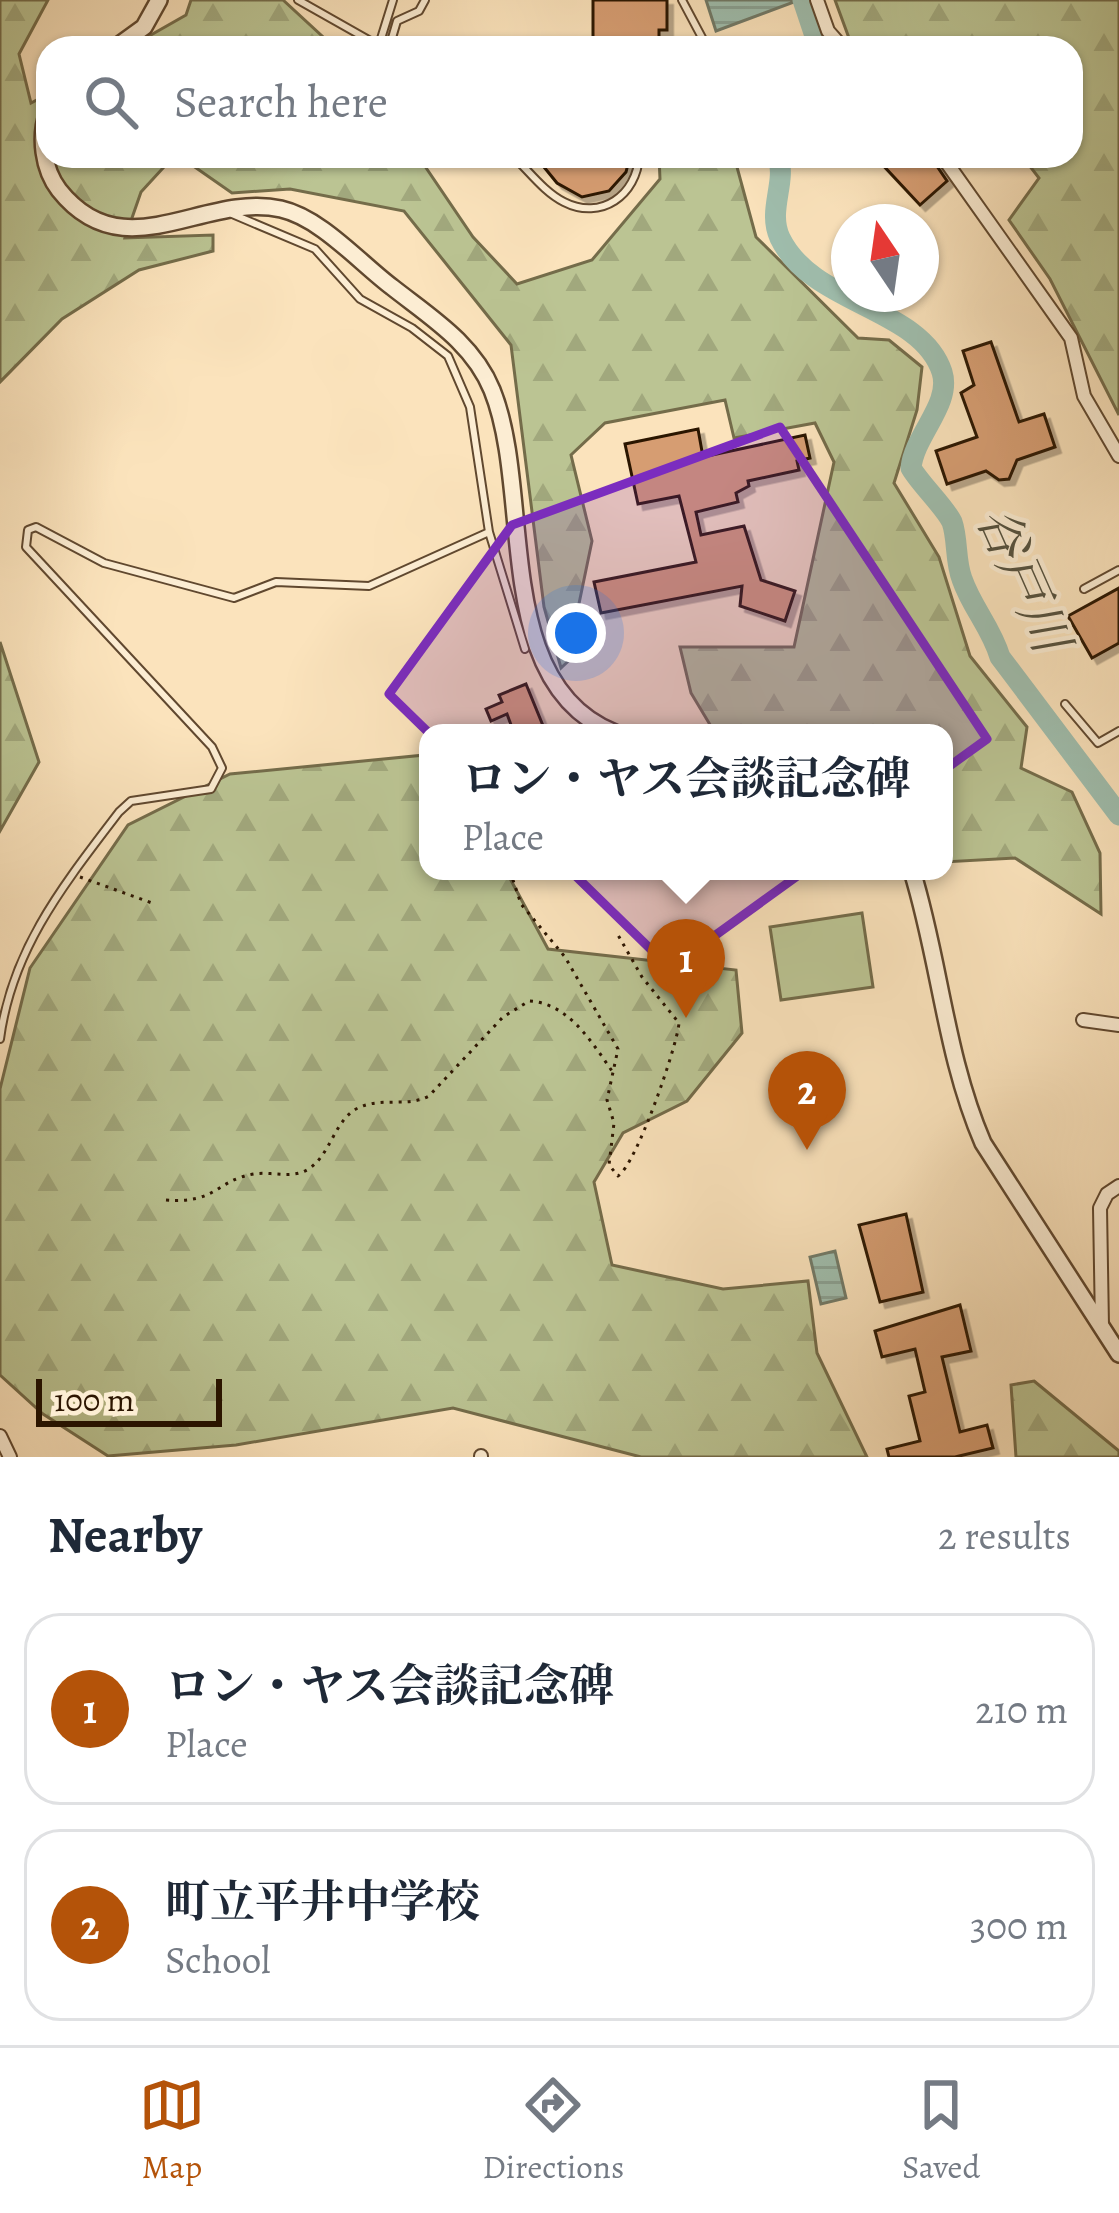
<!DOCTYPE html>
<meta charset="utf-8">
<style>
:root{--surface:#fff;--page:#f2f2f3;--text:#1f2937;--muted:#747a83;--line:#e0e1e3;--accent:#b45309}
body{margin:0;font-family:Alegreya,"Noto Serif JP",serif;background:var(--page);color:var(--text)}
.compass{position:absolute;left:831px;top:204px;width:108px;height:108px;border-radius:50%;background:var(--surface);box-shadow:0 3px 9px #0004;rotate:347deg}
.scale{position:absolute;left:36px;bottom:30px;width:186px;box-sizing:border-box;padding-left:12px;border:6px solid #2c1500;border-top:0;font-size:33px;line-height:42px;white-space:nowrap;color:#2c1500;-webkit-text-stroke:9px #fcedd3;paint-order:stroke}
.you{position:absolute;left:576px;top:633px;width:42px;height:42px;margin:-30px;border:9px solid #fff;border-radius:50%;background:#1a73e8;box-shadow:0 0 0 18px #1a73e833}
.badge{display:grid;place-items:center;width:78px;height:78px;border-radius:50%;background:var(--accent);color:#fff;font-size:39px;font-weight:700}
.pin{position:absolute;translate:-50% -99px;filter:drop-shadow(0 3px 6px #0008)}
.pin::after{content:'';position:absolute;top:63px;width:42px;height:36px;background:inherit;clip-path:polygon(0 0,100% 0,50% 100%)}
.popup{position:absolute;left:419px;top:724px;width:534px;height:156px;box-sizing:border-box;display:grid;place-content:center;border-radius:24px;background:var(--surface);filter:drop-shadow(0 3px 9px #0005);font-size:39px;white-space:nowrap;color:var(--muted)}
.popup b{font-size:45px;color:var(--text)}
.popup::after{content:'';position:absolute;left:50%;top:100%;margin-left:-24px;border:24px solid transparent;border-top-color:var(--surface)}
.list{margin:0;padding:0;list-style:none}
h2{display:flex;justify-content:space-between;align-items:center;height:156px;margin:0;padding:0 48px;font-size:51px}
h2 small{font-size:39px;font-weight:400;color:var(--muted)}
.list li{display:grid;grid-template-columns:78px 1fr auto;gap:36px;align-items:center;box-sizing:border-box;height:192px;margin:0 24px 24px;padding:0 24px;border:3px solid var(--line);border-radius:36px}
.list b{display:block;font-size:45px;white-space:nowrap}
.list p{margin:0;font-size:39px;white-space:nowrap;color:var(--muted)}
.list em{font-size:39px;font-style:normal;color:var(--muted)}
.icon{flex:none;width:66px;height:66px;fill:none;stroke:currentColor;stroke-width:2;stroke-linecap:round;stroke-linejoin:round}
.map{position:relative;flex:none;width:1119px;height:1457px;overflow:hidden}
.search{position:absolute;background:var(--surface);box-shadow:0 3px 9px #0004;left:36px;right:36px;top:36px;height:132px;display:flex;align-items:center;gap:30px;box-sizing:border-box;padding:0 42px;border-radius:36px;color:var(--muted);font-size:45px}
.sheet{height:588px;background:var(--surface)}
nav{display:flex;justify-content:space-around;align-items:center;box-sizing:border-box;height:168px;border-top:3px solid var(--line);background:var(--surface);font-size:33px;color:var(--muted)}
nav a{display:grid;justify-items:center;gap:6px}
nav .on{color:var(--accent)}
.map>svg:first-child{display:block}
</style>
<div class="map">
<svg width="1119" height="1457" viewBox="0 0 1119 1457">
<defs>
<pattern id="forest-firs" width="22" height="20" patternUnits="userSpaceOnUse" patternTransform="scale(3)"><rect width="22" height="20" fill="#bbc493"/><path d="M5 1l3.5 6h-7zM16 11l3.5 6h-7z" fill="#a1a87d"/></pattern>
<pattern id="water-rules" width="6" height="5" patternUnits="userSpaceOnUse" patternTransform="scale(3)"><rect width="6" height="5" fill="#9fbeae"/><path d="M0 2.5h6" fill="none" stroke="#89a294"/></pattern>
<filter id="shadow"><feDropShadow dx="5.5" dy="5.5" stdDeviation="0" flood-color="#0004"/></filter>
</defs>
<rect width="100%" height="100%" fill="#fbe3bc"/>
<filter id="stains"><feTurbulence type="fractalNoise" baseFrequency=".00167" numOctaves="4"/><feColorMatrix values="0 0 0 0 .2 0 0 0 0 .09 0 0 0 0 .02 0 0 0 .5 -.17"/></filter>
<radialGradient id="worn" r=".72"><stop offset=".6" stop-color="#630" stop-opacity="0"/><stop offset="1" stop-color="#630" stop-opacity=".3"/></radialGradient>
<path fill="url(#forest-firs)" stroke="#746c4a" stroke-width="3" d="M 0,0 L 48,0 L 19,54 L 31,103 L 48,94 L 48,156 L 174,156 L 141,192 L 125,238 L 213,235 L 213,251 L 139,270 L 62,319 L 0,382 Z
M 191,0 L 283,0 L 335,48 L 128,48 L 186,15 Z
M 835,0 L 1119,0 L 1119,415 L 1050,279 L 1009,220 L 1039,178 L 1022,156 L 1071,156 L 1071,48 L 862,48 L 849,38 Z
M 179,156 L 418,156 L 473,237 L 517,284 L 592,260 L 660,179 L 659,156 L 734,156 L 756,237 L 858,338 L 889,340 L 922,367 L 917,410 L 894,483 L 939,557 L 970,656 L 1027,727 L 1021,768 L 1072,792 L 1100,853 L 1101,914 L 1015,858 L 944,862 L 944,733 L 715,733 L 691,693 L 680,647 L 794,647 L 834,462 L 815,423 L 734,438 L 725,400 L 605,423 L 571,455 L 592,541 L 576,618 L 579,651 L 561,668 L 544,607 L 511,345 L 404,211 L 290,189 L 232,193 Z
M 0,642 L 39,762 L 0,831 Z
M 425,755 L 428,871 L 506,871 L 548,949 L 736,970 L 742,1033 L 687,1101 L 623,1133 L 594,1182 L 612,1265 L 723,1289 L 808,1281 L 817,1353 L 867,1457 L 641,1457 L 453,1408 L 236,1445 L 108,1456 L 43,1414 L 0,1375 L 0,1089 L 30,968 L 128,825 L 230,774 Z
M 1034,1381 L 1119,1451 L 1119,1457 L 1016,1457 L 1011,1385 Z"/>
<path fill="#bbc493" stroke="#746c4a" stroke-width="3" d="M 862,913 L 873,987 L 781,1000 L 770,927 Z"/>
<path fill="url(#water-rules)" stroke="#717a68" stroke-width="3" d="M 706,0 L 799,0 L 716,31 Z
M 835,1251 L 846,1298 L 821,1304 L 810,1257 Z"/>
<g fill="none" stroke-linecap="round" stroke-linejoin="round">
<path stroke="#9fbeae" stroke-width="21" d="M 803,0 L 815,36 L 825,48
M 778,156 C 787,183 767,210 780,238 C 812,305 921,307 942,372 C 952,404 914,435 911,468 C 921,485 945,507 952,522 C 958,539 955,561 962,579 C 972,608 991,627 1000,657 L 1119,815"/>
</g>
<path fill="#d69d72" stroke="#2c1500" stroke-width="3" filter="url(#shadow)" d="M 593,0 L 667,0 L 667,30 L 659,30 L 659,42 L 593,43 Z
M 535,156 L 630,156 L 626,172 L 609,191 L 582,197 L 557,183 Z
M 887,156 L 930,156 L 947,181 L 920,205 L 880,162 Z
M 991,342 L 1019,422 L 1044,414 L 1055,447 L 1017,460 L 1009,479 L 999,480 L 986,471 L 947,484 L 936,451 L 977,437 L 961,393 L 974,385 L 963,351 Z
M 698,429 L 703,457 L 805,435 L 810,458 L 797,461 L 799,470 L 748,481 L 749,486 L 736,493 L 738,502 L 696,512 L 701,535 L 744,526 L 761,580 L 795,591 L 785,621 L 740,606 L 742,586 L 601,613 L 594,582 L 696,562 L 679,496 L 638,504 L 625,444 Z
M 1119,588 L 1119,643 L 1092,658 L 1068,616 Z
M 526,684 L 546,733 L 514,733 L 507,714 L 491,721 L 486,709 L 502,702 L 499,695 Z
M 906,1214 L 923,1292 L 880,1302 L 859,1225 Z
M 960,1305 L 971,1351 L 942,1357 L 960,1432 L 987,1425 L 993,1448 L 955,1457 L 889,1457 L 887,1449 L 920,1441 L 909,1396 L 925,1392 L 915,1349 L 882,1357 L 875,1331 Z"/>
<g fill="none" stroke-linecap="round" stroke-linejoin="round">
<defs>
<path id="service" d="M 298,0 L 383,48
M 682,0 L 707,47
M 379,45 L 393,0
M 389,48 L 397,21 L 419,11 L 425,0
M 513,156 C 529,171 544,192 564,202 C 601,221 637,195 639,156
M 232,214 L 315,249 L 360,299 L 412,328 L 448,356 L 470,407 L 489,532 L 525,649
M 1084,589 L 1119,570
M 1065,704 L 1098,743 L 1119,731
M 0,1039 C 12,948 65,883 119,812 L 131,801 L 211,789 L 222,768 L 212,747 L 26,547 L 28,530 L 36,527 L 104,563 L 234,598 L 276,582 L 369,586 L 489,532"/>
<path id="minor" d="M 817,0 L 828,31 L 843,48
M 942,156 L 1071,338 L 1084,396 L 1119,456
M 1083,1020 L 1119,1025
M 1102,1326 L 1100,1208 L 1107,1194 L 1119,1186
M 0,1436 L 10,1457
M 481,1457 L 481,1456"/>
<path id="tertiary" d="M 115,48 L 144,27 L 159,0
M 48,112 C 39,137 43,169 59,190 C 124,272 203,192 281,209 C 321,218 360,263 392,287 C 430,317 473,343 492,390 C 534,493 490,684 615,733
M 912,871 C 940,961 945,1055 983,1143 L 1119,1354"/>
</defs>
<use href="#service" stroke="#60482f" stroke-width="10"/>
<use href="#minor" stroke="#60482f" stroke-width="16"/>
<use href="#tertiary" stroke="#60482f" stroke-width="20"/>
<path stroke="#2c1500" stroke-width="3" stroke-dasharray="3 6" stroke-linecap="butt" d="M 510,871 L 521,904 L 565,957 L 618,1049 L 607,1100 L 614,1123 L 609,1165 L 618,1176 C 636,1165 677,1047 679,1023 L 642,977 L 618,935
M 80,877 L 152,903
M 166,1200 C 217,1204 216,1180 254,1174 C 273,1171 293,1180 310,1168 C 331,1153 334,1122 356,1109 C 380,1096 407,1108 429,1096 L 503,1017 L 529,1001 C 568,1003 591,1041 612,1071"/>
<use href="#service" stroke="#fcedd3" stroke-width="6"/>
<use href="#minor" stroke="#fcedd3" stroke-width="12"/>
<use href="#tertiary" stroke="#fcedd3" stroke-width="15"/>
</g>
<path fill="#7b2cbf" fill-opacity="0.2" stroke="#7b2cbf" stroke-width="9" stroke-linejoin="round" d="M 780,427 L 987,739 L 670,968 L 389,694 L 512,525 Z"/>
<g text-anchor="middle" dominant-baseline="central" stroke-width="9" stroke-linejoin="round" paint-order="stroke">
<g font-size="51" font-style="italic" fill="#54503d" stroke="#fcedd3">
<text transform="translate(1023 579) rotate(66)">谷戸川</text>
</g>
</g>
<rect width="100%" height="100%" filter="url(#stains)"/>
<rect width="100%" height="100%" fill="url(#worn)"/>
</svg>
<svg class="compass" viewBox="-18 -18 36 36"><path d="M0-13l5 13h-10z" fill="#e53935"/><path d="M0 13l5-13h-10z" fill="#747a83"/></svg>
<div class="scale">100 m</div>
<div class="you"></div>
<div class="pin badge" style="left:686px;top:1018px">1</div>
<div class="popup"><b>ロン・ヤス会談記念碑</b>Place</div>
<div class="pin badge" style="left:807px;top:1150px">2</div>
<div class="search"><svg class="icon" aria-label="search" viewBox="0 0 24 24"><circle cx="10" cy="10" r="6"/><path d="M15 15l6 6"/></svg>Search here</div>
</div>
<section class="sheet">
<h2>Nearby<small>2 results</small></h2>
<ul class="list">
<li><span class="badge">1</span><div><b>ロン・ヤス会談記念碑</b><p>Place</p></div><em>210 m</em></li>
<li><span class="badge">2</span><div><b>町立平井中学校</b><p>School</p></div><em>300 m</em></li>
</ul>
</section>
<nav>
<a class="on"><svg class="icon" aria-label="map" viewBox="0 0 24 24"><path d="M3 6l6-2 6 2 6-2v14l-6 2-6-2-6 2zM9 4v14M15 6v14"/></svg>Map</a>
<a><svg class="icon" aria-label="directions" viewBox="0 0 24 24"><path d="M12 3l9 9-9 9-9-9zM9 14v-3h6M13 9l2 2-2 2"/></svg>Directions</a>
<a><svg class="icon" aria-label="saved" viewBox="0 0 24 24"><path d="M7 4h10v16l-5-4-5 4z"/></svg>Saved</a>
</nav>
